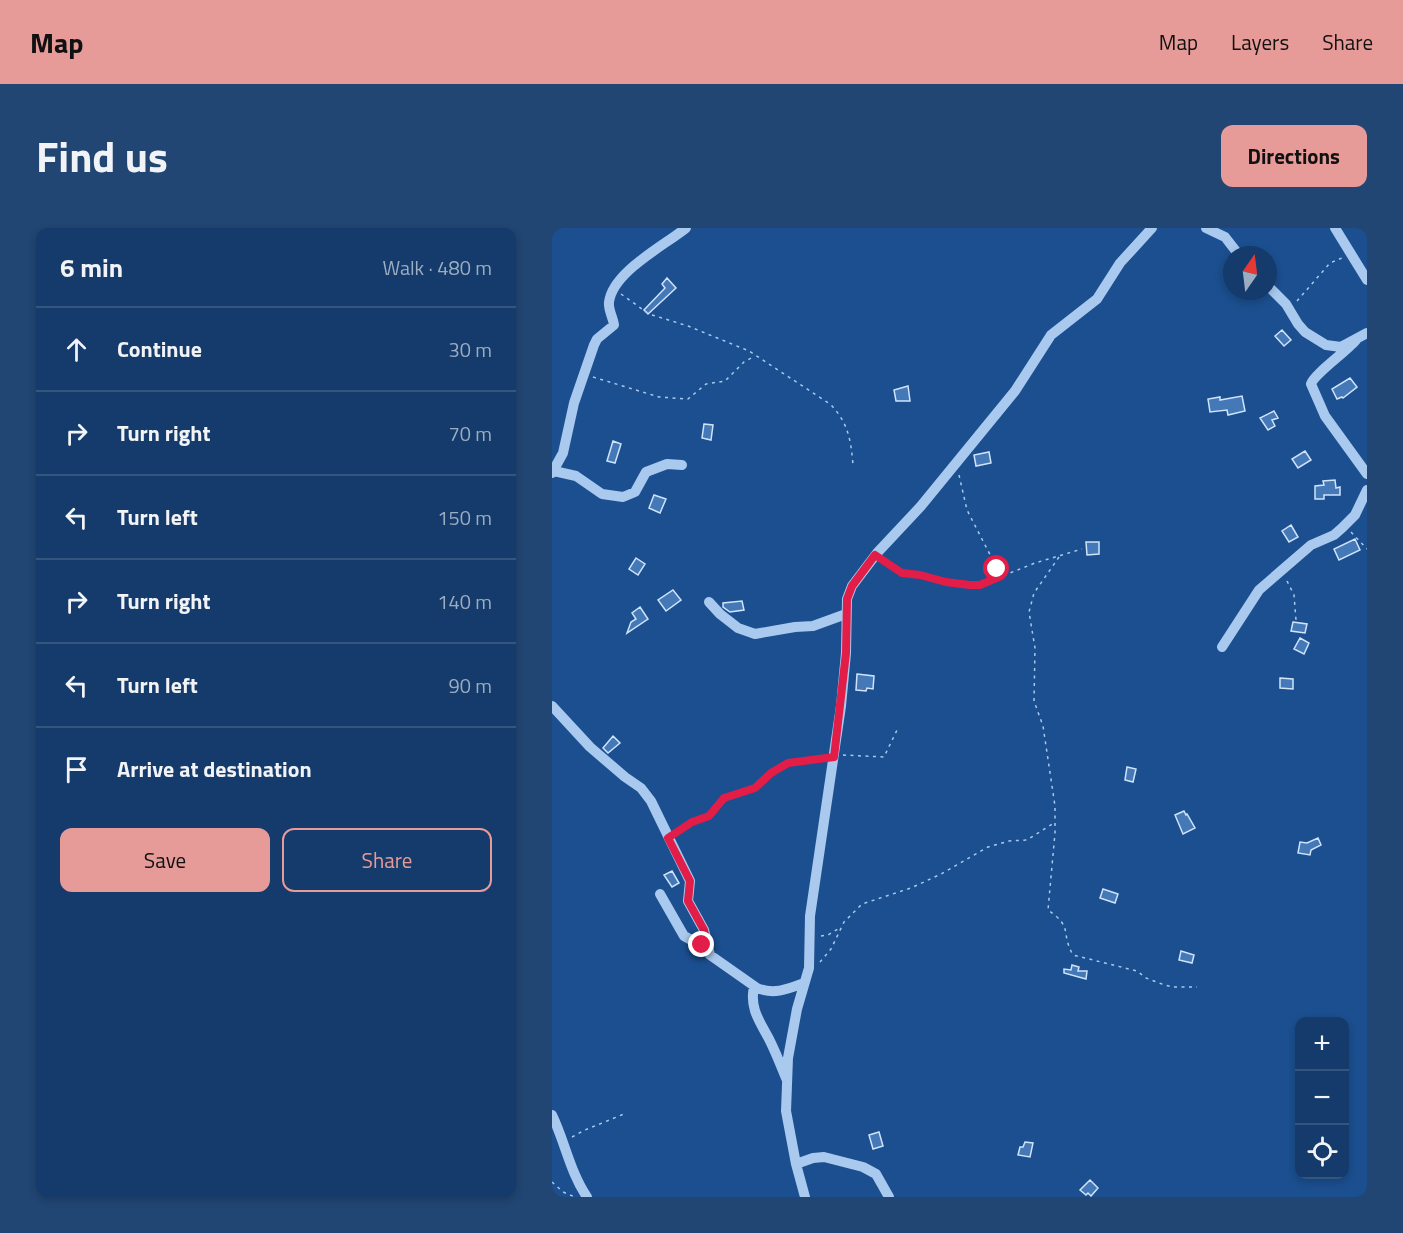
<!DOCTYPE html>
<meta charset="utf-8">
<style>
:root{--surface:#143b6b;--page:#214673;--text:#f1f3f6;--muted:#9dadc1;--line:#33557e;--accent:#e69b98}
body{margin:0;font-family:"Titillium Web",sans-serif;background:var(--page);color:var(--text)}
.controls{position:absolute;right:18px;bottom:18px;display:grid;overflow:hidden;border-radius:12px;box-shadow:0 3px 9px #0003}
.controls button{width:54px;height:54px;display:grid;place-items:center;padding:0;border:0;border-bottom:2px solid var(--line);background:var(--surface);color:var(--text);font:30px sans-serif}
.compass{position:absolute;left:671px;top:18px;width:54px;height:54px;border-radius:50%;background:var(--surface);box-shadow:0 3px 9px #0003;rotate:14deg}
.stop{position:absolute;width:18px;height:18px;margin:-14px;border:4px solid #e11d48;border-radius:50%;background:#fff}
.stop.end{background:#e11d48;border-color:#fff;box-shadow:0 2px 6px #0008}
.list{margin:0;padding:0;list-style:none}
h2{display:flex;justify-content:space-between;align-items:center;height:78px;margin:0;padding:0 24px;font-size:26px}
h2 small{font-size:20px;font-weight:400;color:var(--muted)}
.list li{display:grid;grid-template-columns:39px 1fr auto;gap:18px;align-items:center;box-sizing:border-box;height:84px;padding:0 24px;border-top:2px solid var(--line)}
.list b{display:block;font-size:22px;white-space:nowrap}
.list em{font-size:20px;font-style:normal;color:var(--muted)}
.actions{display:flex;gap:12px;padding:18px 24px}
.actions a{flex:1;padding:14px 0;border:2px solid var(--accent);border-radius:12px;text-align:center;font-size:21px;color:var(--accent)}
.actions .main{background:var(--accent);color:#111}
.icon{flex:none;width:33px;height:33px;fill:none;stroke:currentColor;stroke-width:2;stroke-linecap:round;stroke-linejoin:round}
.map{position:relative;flex:none;width:815px;height:969px;overflow:hidden;border-radius:12px}
header{display:flex;align-items:center;gap:36px;box-sizing:border-box;height:84px;padding:0 30px;background:var(--accent);color:#111}
header strong{font-size:28px}
nav{display:flex;gap:33px;margin-inline-start:auto;font-size:21px}
.intro{display:flex;align-items:center;justify-content:space-between;box-sizing:border-box;height:144px;padding:0 36px}
h1{margin:0;font-size:42px}
.button{padding:15px 27px;border-radius:12px;background:var(--accent);color:#111;font-size:21px;font-weight:700}
main{display:flex;gap:36px;padding:0 36px}
aside{flex:1;background:var(--surface);border-radius:12px;box-shadow:0 3px 9px #0003}
.map>svg:first-child{display:block}
</style>
<header>
<strong>Map</strong>
<nav><a>Map</a><a>Layers</a><a>Share</a></nav>
</header>
<div class="intro"><h1>Find us</h1><a class="button">Directions</a></div>
<main>
<aside>
<h2>6 min<small>Walk · 480 m</small></h2>
<ul class="list">
<li><svg class="icon" aria-label="ahead" viewBox="0 0 24 24"><path d="M12 20V5M6 11l6-6 6 6"/></svg><div><b>Continue</b></div><em>30 m</em></li>
<li><svg class="icon" aria-label="right" viewBox="0 0 24 24"><path d="M7 20v-9h11M14 6l5 5-5 5"/></svg><div><b>Turn right</b></div><em>70 m</em></li>
<li><svg class="icon" aria-label="left" viewBox="0 0 24 24"><path d="M17 20v-9H6M10 6l-5 5 5 5"/></svg><div><b>Turn left</b></div><em>150 m</em></li>
<li><svg class="icon" aria-label="right" viewBox="0 0 24 24"><path d="M7 20v-9h11M14 6l5 5-5 5"/></svg><div><b>Turn right</b></div><em>140 m</em></li>
<li><svg class="icon" aria-label="left" viewBox="0 0 24 24"><path d="M17 20v-9H6M10 6l-5 5 5 5"/></svg><div><b>Turn left</b></div><em>90 m</em></li>
<li><svg class="icon" aria-label="arrive" viewBox="0 0 24 24"><path d="M6 21V4h12l-3 4 3 4H6"/></svg><div><b>Arrive at destination</b></div></li>
</ul>
<div class="actions"><a class="main">Save</a><a>Share</a></div>
</aside>
<div class="map">
<svg width="815" height="969" viewBox="0 0 815 969">
<rect width="100%" height="100%" fill="#1b4f8f"/>
<path fill="#4478b7" stroke="#cfe3fa" stroke-width="1.5" d="M 115,50 L 124,60 L 96,86 L 92,82 L 113,60 L 110,56 Z
M 730,102 L 739,112 L 732,118 L 723,108 Z
M 798,150 L 805,159 L 791,170 L 790,169 L 785,171 L 780,161 Z
M 356,158 L 358,173 L 344,173 L 342,162 Z
M 690,168 L 693,183 L 676,187 L 675,182 L 658,184 L 656,171 L 668,169 L 668,172 Z
M 722,183 L 726,190 L 720,192 L 723,198 L 716,202 L 708,190 Z
M 152,196 L 161,197 L 159,212 L 150,210 Z
M 61,213 L 69,216 L 63,235 L 55,233 Z
M 753,223 L 759,232 L 746,240 L 740,231 Z
M 437,224 L 439,235 L 424,238 L 422,227 Z
M 783,252 L 784,260 L 788,259 L 788,267 L 772,267 L 772,271 L 763,271 L 763,258 L 772,257 L 771,253 Z
M 102,267 L 114,271 L 108,285 L 97,280 Z
M 739,297 L 746,309 L 737,314 L 730,303 Z
M 803,311 L 808,322 L 787,332 L 782,321 Z
M 534,314 L 547,314 L 547,326 L 535,327 Z
M 84,330 L 93,336 L 86,347 L 77,341 Z
M 121,362 L 129,372 L 114,383 L 106,372 Z
M 190,373 L 192,382 L 178,384 L 171,379 L 171,375 Z
M 88,379 L 96,391 L 75,405 L 79,394 L 84,391 L 80,385 Z
M 741,394 L 755,396 L 753,405 L 739,403 Z
M 748,410 L 757,415 L 752,426 L 742,421 Z
M 305,446 L 322,448 L 321,461 L 315,460 L 314,463 L 304,462 Z
M 728,450 L 741,451 L 741,461 L 728,460 Z
M 61,508 L 68,515 L 56,525 L 51,520 Z
M 575,539 L 584,541 L 581,554 L 573,552 Z
M 632,583 L 634,587 L 635,586 L 643,600 L 631,606 L 623,587 Z
M 766,610 L 769,617 L 759,622 L 758,627 L 746,625 L 748,614 L 755,615 Z
M 120,643 L 127,655 L 120,659 L 112,647 Z
M 551,661 L 566,666 L 563,675 L 548,670 Z
M 629,723 L 642,727 L 640,735 L 627,732 Z
M 520,737 L 527,739 L 526,743 L 535,743 L 534,751 L 512,745 L 512,741 L 519,742 Z
M 327,904 L 331,918 L 321,921 L 317,907 Z
M 473,914 L 481,915 L 478,929 L 466,927 L 468,919 L 471,919 Z
M 538,952 L 546,960 L 539,968 L 536,965 L 534,967 L 528,962 Z"/>
<g fill="none" stroke-linecap="round" stroke-linejoin="round">
<path stroke="#a9c9ee" stroke-width="1.5" stroke-dasharray="3 4.5" stroke-linecap="butt" d="M 69,66 L 97,86 L 136,98 L 197,123 L 278,176 C 296,194 299,212 301,237
M 745,73 L 778,35 L 790,30
M 41,149 L 107,169 L 136,171 L 154,156 L 173,153 L 192,134 L 203,128
M 407,247 L 415,282 L 449,348
M 799,304 L 815,321
M 507,329 L 482,365 L 477,384 L 483,420 L 482,473 L 491,498 L 503,578 L 503,605 L 496,682 C 522,700 508,704 521,727 L 585,743 L 594,750 L 610,756 L 620,759 L 645,759
M 332,331 L 340,338 L 355,347 L 368,347 L 418,357 L 428,357 L 483,335 L 530,321
M 735,353 L 742,367 L 744,392
M 291,527 L 332,529 L 346,500
M 125,604 L 157,588 L 172,571 L 203,560 L 224,541 L 236,535 L 272,530
M 269,708 L 276,707 L 289,699
M 268,734 L 279,721 L 292,694 L 310,676 L 359,660 L 389,646 L 436,619 L 457,613 L 475,612 L 502,595
M 20,909 L 33,902 L 72,886
M 0,954 L 11,964 L 23,969"/>
<path stroke="#a9c9ee" stroke-width="10" d="M 654,0 L 673,9 L 687,27
M 783,0 L 815,52
M 716,58 L 734,76 L 746,96 L 753,104 L 774,117 L 789,119 L 815,105
M 804,112 C 794,124 762,146 759,156 L 773,188 L 815,246
M 2,243 L 24,248 L 50,266 L 71,269 L 83,264 L 94,244 L 115,236 L 130,237
M 0,245 L 11,225 L 22,175 L 42,117 L 45,111 L 62,97 C 61,89 56,82 57,74 C 61,44 110,19 134,0
M 157,374 L 168,386 L 186,400 L 203,406 L 243,399 L 261,398 L 294,386
M 670,419 L 707,362 L 759,317 L 782,307 L 790,300 L 803,287 L 815,262
M 0,478 L 38,519 L 73,549 L 89,560 L 99,573 L 138,653 L 136,673 L 152,702 L 158,727 L 205,760 C 222,767 236,761 252,755
M 108,666 L 132,708 L 156,721
M 202,759 C 197,781 209,795 218,813 C 224,825 229,838 234,850
M 0,887 C 13,914 18,944 35,969
M 244,936 L 261,930 L 272,929 L 311,939 L 324,946 L 337,969
M 253,969 L 244,936 L 234,883 L 236,830 L 245,781 L 257,740 L 258,688 L 289,478 L 294,425 L 295,371 L 300,358 L 325,325 L 369,278 L 463,163 L 499,107 L 545,71 L 568,35 L 600,0"/>
</g>
<g fill="none" stroke-linecap="round" stroke-linejoin="round">
<path stroke="#e11d48" stroke-width="8" d="M 150,717 L 156,721 L 152,702 L 136,673 L 138,653 L 116,610 L 140,594 L 157,588 L 172,570 L 203,560 L 219,545 L 236,535 L 282,529 L 294,425 L 295,371 L 300,358 L 323,327 L 350,345 L 368,347 L 394,354 L 418,357 L 428,357 L 449,348 L 445,341"/>
</g>
</svg>
<div class="controls">
<button>+</button>
<button>−</button>
<button><svg class="icon" aria-label="locate" viewBox="0 0 24 24"><circle cx="12" cy="12" r="6"/><path d="M12 2v4M12 18v4M2 12h4M18 12h4"/></svg></button>
</div>
<svg class="compass" viewBox="-18 -18 36 36"><path d="M0-13l5 13h-10z" fill="#e53935"/><path d="M0 13l5-13h-10z" fill="#9dadc1"/></svg>
<div class="stop" style="left:445px;top:341px"></div>
<div class="stop end" style="left:150px;top:717px"></div>
</div>
</main>
